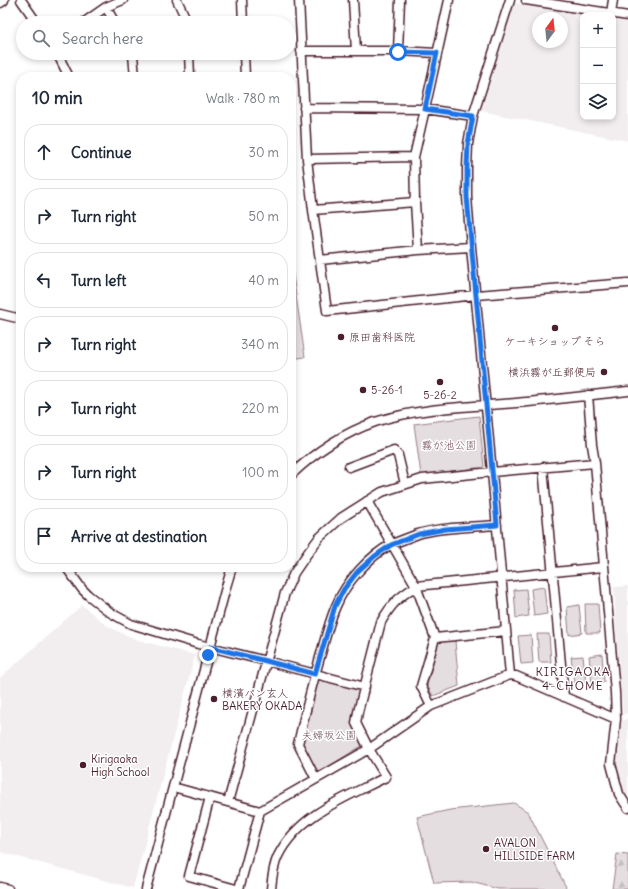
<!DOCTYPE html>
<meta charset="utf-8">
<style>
:root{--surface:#fff;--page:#f6f6f7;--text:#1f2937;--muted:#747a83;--line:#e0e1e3}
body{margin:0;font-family:Delius,"Klee One",sans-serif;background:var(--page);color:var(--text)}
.controls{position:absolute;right:12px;top:12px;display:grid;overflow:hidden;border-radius:8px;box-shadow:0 2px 6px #0003}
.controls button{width:36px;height:36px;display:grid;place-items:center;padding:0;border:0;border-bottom:1px solid var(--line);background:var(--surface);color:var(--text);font:20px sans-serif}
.compass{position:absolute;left:532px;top:12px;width:36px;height:36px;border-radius:50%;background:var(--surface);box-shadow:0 2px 6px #0003;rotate:15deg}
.stop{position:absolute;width:12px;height:12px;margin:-9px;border:3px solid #1a73e8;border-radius:50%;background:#fff}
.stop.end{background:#1a73e8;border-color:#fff;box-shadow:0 1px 4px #0008}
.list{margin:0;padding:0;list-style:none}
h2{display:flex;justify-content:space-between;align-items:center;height:52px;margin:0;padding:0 16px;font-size:17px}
h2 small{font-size:13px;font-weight:400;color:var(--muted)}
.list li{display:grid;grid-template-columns:26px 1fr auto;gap:12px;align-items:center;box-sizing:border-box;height:56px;margin:0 8px 8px;padding:0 8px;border:1px solid var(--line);border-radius:16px}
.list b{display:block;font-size:15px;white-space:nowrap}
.list em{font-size:13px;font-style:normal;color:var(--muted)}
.icon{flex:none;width:22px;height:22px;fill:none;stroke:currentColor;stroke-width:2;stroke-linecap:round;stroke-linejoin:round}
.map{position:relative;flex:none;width:628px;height:889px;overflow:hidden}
.search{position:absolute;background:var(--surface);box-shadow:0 2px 6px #0003;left:16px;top:16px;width:280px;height:44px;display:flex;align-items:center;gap:10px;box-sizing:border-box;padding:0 14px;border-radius:22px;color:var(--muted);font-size:15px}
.panel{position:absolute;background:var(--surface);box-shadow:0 2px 6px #0003;left:16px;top:72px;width:280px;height:500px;border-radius:16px}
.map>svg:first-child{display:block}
</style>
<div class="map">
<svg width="628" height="889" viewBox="0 0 628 889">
<defs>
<pattern id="forest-firs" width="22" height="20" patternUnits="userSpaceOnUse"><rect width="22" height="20" fill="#e5dee0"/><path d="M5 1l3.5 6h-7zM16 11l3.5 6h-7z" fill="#c6bec0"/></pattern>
</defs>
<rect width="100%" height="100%" fill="#fff"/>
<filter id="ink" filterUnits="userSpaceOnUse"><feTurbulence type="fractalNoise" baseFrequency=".025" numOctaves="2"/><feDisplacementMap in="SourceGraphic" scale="8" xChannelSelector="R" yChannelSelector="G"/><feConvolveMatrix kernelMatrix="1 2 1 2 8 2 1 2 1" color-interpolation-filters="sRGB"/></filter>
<g filter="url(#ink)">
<path fill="#f2eeef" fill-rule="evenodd" d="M 514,3 L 600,15 L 583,15 L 583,117 L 613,117 L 613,17 L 628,19 L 628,141 L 481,111 ZM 538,18 L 562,18 L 562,42 L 538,42 Z
M 628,586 L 628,713 L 623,715 L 616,630 L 614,587 Z
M 82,605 L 106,625 L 119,632 L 138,640 L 195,655 L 133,888 L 0,852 L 0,678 Z
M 628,718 L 628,798 L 623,792 L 617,770 L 617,748 L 622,721 Z"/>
<path fill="#e5dee0" stroke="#987e86" d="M 291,261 L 305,357 L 291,359 Z
M 479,416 L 484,467 L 421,475 L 414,424 L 445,420 Z
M 544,587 L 547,614 L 534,616 L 531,589 Z
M 526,589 L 529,616 L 516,618 L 514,590 Z
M 585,604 L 598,604 L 600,633 L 586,633 Z
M 579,605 L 582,633 L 569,635 L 567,607 Z
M 549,634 L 551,662 L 539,662 L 537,634 Z
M 531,635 L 533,663 L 521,664 L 518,636 Z
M 439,641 L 455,641 L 459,686 L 433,696 L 427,685 Z
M 602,654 L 604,682 L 592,684 L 589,656 Z
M 583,656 L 586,682 L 575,683 L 571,657 Z
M 317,678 L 360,689 L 352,724 L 363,745 L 318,773 L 301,743 Z
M 514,803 L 528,812 L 566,887 L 565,889 L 498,889 L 471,882 L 434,883 L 417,817 L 450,810 Z"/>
<path fill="url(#forest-firs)" stroke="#987e86" d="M 617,854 L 628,855 L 628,889 L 612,889 Z"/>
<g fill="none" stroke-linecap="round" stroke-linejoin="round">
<defs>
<path id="minor" d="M 21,0 L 37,23
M 177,0 L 187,21 L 188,23
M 242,0 L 243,23
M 299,0 L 307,159 L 313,210 L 327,311 L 476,295 L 628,283
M 353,0 L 356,51
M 526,0 L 628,16
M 106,7 L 115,23
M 611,13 L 613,0
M 83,23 L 106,7 L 123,0
M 301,51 L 398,51 L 437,53
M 398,51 L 400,0
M 57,53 L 69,77
M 132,53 L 133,55 L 135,77
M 189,53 L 190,77
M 244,53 L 245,77
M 304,108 L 425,109 L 473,116
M 307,159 L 414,157
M 313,210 L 415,202
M 418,250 L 415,202 L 414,157 L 425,109 L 449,0
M 320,260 L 418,250 L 471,247
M 0,314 L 21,319
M 588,395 L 592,445 L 595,463 L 615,692 L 616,719 L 611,764 L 619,794 L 628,808
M 349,467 L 394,450 L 398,455 L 405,484
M 543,467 L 564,697
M 291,475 C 315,452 344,433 375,422 C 421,407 469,407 516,403 C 554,400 591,395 628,391
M 367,501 L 416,586 L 435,638
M 66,567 L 82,589 L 88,595 L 111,613 L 131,624 L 198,644 L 266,661 L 365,687
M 510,675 L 492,472 L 471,247 L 467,197 L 467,168 L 468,144 L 473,116 L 510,0
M 431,706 L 421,686 L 435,638 L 506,631
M 316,779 L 298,744 C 305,713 313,681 322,650 C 326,635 330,620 336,606 C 346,582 369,556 392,544 C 400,541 410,537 418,534 C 440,527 473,527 497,525
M 173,787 L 260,811
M 210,797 L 189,876 L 236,889
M 228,802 L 285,593 L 294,573 L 307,554 L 319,538 L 341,518 L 382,492 L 422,479 L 492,472 L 595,463
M 0,887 L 8,889
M 146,889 L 226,587 L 232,567
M 239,889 L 260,811 L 369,749 L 431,706 L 510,675 L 516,676 L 616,719
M 271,889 C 272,878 273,866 278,856 C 299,814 347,797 386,777 L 369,749 L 356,723 L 358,712 L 381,622 C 392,603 398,598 416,586 L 603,567"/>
<path id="major" d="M 0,2 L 3,0"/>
</defs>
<use href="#minor" stroke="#4a1f2b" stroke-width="11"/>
<use href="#major" stroke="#4a1f2b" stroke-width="13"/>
<use href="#minor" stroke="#fff" stroke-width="8"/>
<use href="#major" stroke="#fff" stroke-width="10"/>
</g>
</g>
<g fill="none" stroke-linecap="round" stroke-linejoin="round" filter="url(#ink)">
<path stroke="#1a73e8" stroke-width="5" d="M 208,655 L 210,647 L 266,661 L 315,674 L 335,606 L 344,589 L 358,571 L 375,556 L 391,545 L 419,534 L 446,529 L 497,525 L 467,197 L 467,168 L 468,144 L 473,116 L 425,109 L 437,53 L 398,52"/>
</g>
<g fill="#4a1f2b" stroke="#fff" stroke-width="1.5">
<circle cx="555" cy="328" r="4"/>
<circle cx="341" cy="337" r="4"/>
<circle cx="604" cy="372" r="4"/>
<circle cx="440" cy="382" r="4"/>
<circle cx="363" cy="390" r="4"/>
<circle cx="214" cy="699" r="4"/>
<circle cx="83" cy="765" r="4"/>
<circle cx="486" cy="849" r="4"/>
</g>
<g text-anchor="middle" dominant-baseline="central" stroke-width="3" stroke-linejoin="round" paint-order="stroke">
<g font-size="11" fill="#4a1f2b" stroke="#fff" text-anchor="start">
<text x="349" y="337">原田歯科医院</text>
<text x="555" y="341" text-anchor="middle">ケーキショップ そら</text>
<text x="596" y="372" text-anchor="end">横浜霧が丘郵便局</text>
<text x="371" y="390">5-26-1</text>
<text x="440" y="395" text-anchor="middle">5-26-2</text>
<text x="222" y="693">横濱パン玄人<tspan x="222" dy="13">BAKERY OKADA</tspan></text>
<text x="91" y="759">Kirigaoka<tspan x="91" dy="13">High School</tspan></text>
<text x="494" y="843">AVALON<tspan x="494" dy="13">HILLSIDE FARM</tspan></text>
</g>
<g font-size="11" fill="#714f58" stroke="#fff">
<text x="449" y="445">霧が池公園</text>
<text x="329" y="735">夫婦坂公園</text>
</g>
<g font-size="12" letter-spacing="1" fill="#4a1f2b" stroke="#fff">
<text x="573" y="671">KIRIGAOKA<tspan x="573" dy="14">4-CHOME</tspan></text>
</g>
</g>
</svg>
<div class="controls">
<button>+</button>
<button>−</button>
<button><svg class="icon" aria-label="layers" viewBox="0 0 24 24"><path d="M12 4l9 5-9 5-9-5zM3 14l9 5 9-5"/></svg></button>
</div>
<svg class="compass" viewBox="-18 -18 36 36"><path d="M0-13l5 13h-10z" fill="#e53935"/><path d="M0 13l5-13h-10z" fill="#747a83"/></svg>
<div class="stop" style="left:398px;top:52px"></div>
<div class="stop end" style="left:208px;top:655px"></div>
<div class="search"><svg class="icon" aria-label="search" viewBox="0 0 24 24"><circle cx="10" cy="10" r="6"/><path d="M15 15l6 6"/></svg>Search here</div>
<section class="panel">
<h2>10 min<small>Walk · 780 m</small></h2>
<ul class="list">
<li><svg class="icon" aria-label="ahead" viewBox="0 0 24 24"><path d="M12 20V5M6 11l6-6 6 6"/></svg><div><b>Continue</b></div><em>30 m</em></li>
<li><svg class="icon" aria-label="right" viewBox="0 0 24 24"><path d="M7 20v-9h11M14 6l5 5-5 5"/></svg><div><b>Turn right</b></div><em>50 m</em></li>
<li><svg class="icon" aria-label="left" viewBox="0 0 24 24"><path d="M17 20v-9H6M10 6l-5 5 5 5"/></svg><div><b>Turn left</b></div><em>40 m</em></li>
<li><svg class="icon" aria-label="right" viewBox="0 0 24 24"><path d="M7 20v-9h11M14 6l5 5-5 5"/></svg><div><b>Turn right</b></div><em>340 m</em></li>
<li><svg class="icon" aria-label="right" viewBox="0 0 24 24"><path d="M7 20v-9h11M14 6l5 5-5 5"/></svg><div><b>Turn right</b></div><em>220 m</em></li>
<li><svg class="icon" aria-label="right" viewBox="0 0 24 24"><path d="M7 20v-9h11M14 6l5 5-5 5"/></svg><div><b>Turn right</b></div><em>100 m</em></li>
<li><svg class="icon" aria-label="arrive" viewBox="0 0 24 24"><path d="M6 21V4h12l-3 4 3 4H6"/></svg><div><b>Arrive at destination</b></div></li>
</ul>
</section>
</div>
